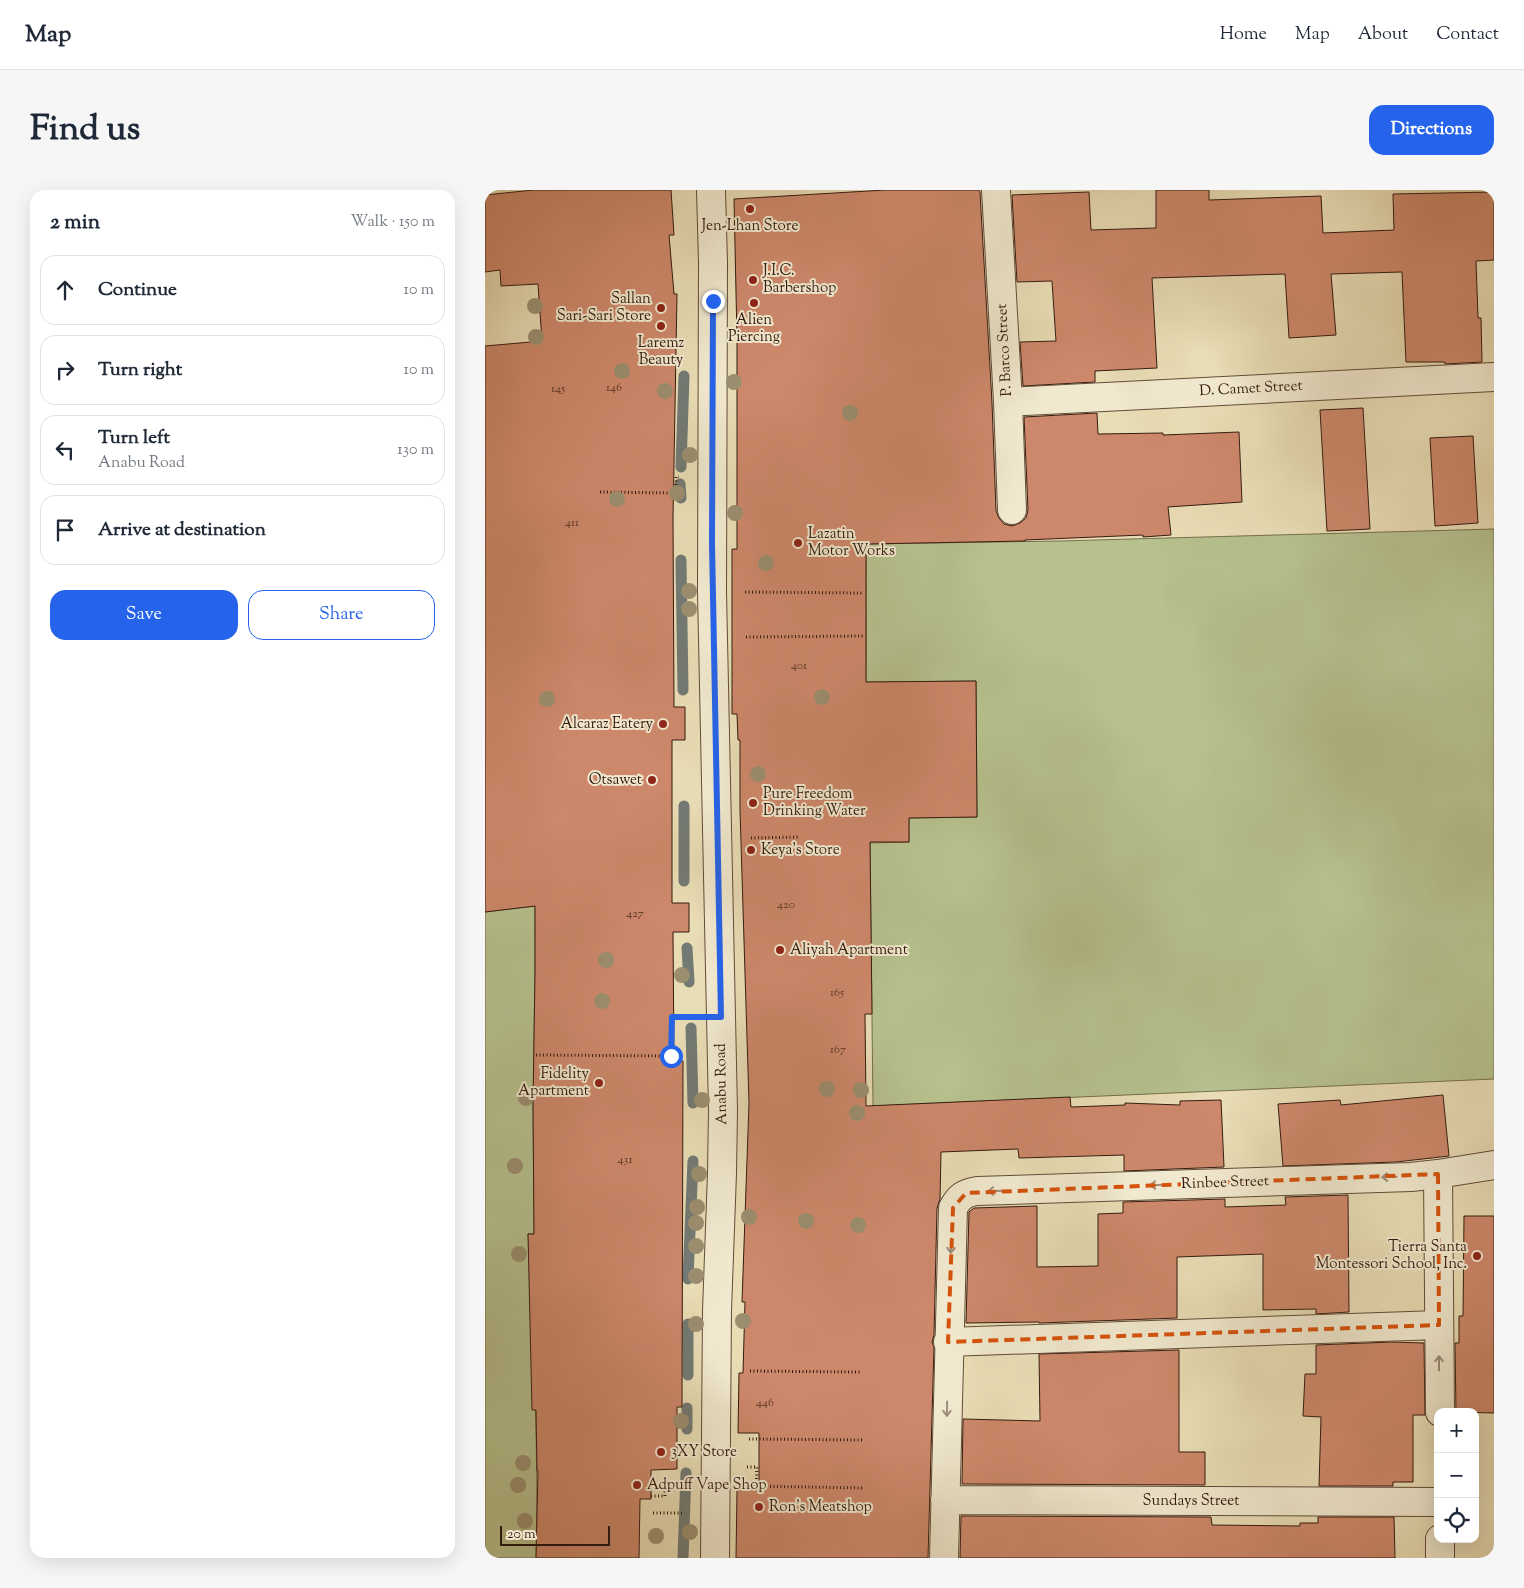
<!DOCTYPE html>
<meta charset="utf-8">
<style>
:root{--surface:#fff;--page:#f6f6f7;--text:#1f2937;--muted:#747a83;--line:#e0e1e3;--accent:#2563eb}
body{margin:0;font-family:"Sorts Mill Goudy",serif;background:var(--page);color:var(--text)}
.controls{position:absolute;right:15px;bottom:15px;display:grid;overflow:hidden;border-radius:10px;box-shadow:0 5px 20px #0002}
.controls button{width:45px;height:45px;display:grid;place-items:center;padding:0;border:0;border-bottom:1px solid var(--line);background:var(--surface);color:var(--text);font:25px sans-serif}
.scale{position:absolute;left:15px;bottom:12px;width:110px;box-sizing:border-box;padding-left:5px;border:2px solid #351b0f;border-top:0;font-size:14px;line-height:18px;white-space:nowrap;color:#351b0f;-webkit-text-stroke:4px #f1e9cf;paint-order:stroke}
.stop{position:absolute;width:15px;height:15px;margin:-11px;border:4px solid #2563eb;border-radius:50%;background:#fff}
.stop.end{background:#2563eb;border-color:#fff;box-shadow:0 1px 5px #0008}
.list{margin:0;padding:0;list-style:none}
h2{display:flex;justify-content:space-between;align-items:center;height:65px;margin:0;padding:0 20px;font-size:21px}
h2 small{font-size:16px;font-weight:400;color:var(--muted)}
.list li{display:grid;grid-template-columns:32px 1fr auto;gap:15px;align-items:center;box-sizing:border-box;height:70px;margin:0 10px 10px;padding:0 10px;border:1px solid var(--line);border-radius:15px}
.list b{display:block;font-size:19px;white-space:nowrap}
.list p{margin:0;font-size:16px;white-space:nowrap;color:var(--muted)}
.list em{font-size:16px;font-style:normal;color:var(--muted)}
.actions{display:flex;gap:10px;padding:15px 20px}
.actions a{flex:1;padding:11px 0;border:1px solid var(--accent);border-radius:15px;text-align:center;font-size:18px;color:var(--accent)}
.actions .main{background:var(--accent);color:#fff}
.icon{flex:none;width:28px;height:28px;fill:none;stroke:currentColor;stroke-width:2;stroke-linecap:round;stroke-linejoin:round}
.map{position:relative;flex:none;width:1009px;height:1368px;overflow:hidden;border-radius:15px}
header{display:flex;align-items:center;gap:30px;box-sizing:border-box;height:70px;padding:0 25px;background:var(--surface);border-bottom:1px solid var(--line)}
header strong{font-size:24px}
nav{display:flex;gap:28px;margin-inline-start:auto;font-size:18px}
.intro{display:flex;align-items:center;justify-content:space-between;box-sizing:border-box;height:120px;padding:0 30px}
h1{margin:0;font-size:35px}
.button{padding:12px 22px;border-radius:15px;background:var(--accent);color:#fff;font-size:18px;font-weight:700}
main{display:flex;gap:30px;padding:0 30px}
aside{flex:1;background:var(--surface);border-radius:15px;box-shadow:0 5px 20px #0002}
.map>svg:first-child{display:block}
</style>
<header>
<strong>Map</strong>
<nav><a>Home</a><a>Map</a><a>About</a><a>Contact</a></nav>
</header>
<div class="intro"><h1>Find us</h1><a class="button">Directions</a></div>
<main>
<aside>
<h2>2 min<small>Walk · 150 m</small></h2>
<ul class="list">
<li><svg class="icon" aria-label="ahead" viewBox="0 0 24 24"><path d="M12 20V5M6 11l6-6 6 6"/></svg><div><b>Continue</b></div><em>10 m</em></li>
<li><svg class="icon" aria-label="right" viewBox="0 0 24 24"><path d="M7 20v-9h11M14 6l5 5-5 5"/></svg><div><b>Turn right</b></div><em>10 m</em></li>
<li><svg class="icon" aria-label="left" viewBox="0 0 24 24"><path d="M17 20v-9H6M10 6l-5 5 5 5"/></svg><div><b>Turn left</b><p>Anabu Road</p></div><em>130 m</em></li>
<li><svg class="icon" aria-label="arrive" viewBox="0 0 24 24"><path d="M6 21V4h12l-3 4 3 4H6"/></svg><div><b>Arrive at destination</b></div></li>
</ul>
<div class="actions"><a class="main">Save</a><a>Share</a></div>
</aside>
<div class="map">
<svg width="1009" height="1368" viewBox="0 0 1009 1368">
<rect width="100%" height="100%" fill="#e9ddb5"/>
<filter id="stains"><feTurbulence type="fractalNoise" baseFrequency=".004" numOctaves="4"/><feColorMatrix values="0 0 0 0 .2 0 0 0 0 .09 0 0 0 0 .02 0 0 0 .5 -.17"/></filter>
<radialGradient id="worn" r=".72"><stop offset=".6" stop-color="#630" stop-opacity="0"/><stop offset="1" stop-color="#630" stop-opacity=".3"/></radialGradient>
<path fill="#b6c18e" stroke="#766e4e" d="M 1009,339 L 1009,889 L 388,916 L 385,653 L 424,652 L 424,628 L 492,627 L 491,491 L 381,492 L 381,354 L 574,351 Z
M 50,716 L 50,782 L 48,916 L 49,1044 L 43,1044 C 48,1152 54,1260 51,1368 L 0,1368 L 0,722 Z"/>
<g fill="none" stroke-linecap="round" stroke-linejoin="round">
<path stroke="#737a74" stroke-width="11" d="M 196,277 L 199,186
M 195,294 L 196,308
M 196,370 L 198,500
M 199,616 L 199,691
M 202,758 L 204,792
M 206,838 L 208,913
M 203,1089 L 208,971
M 203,1134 L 203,1185
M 202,1239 L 202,1218
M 198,1368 L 201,1283"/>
</g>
<path fill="#cd886b" stroke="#351b0f" d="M 49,0 L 186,0 L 189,45 L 184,45 L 189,104 L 192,104 L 188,329 L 189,517 L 200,517 L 200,550 L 187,550 L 187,713 L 204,713 L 204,742 L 188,742 L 189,871 L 198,871 L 197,1217 L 192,1217 L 192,1279 L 166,1280 L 166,1309 L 155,1309 L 154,1368 L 51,1368 L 53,1281 L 52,1281 L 51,1220 L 47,1220 L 43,1044 L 49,1044 L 48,916 L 50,782 L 50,716 L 0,722 L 0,156 L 57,151 L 53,94 L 16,96 L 15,80 L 0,82 L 0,5 Z
M 400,0 L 494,0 L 495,2 L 507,213 L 511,321 L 514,328 L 519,334 L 527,336 L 535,333 L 541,328 L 543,320 L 539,227 L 612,223 L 613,244 L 678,243 L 678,245 L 754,242 L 757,312 L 683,317 L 686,345 L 658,347 L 658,345 L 540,350 L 540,351 L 381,354 L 381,492 L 491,491 L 492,627 L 424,628 L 424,652 L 385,652 L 387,824 L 380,824 L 381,916 L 585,907 L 586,917 L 640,915 L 640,913 L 695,915 L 695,911 L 736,910 L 739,977 L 639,981 L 639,965 L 534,968 L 533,959 L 456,962 L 455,1009 L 452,1018 L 449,1145 L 447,1152 L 449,1157 L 443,1368 L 251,1368 L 252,1300 L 274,1300 L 274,1243 L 253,1243 L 254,1183 L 258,1183 L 260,1112 L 257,1112 L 264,913 L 255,620 L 255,550 L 253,550 L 252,524 L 247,524 L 247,359 L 252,359 L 252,149 L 249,9 Z
M 671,0 L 724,0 L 724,10 L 836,6 L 838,43 L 909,40 L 908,4 L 1009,2 L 1009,70 L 991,71 L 993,128 L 996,128 L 997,172 L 960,174 L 960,172 L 921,172 L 917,82 L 846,84 L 851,145 L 804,148 L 800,84 L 667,88 L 672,178 L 610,181 L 610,192 L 538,196 L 535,152 L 571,151 L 567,91 L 532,92 L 527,5 L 604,2 L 606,40 L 671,38 Z
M 878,218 L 885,339 L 842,341 L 835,220 Z
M 988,246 L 993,333 L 950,336 L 945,248 Z
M 958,905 L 964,966 L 911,972 L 798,976 L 793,914 L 855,910 L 856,915 Z
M 863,1005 L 864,1122 L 831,1124 L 831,1119 L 778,1120 L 778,1064 L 692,1067 L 692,1128 L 554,1133 L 554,1132 L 481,1133 L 484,1022 L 489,1018 L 552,1016 L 552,1077 L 613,1076 L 613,1024 L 638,1023 L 638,1012 L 740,1009 L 740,1017 L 801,1015 L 800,1007 Z
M 979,1026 L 1009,1026 L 1009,1223 L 971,1222 L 970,1153 L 974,1153 L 974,1126 L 978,1126 Z
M 907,1152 L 939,1153 L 940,1225 L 928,1225 L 928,1292 L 908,1292 L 908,1296 L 834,1296 L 836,1227 L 818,1226 L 820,1184 L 831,1184 L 831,1155 Z
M 694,1160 L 694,1262 L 720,1262 L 720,1295 L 477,1294 L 478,1229 L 555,1231 L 554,1164 Z
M 476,1326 L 726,1327 L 727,1335 L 815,1336 L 815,1333 L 833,1333 L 833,1327 L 909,1327 L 910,1368 L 475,1368 Z"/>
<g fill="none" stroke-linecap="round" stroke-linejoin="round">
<defs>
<path id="minor" d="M 511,0 L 523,212 L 527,320
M 523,212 L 1009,187
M 953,984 L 955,1222
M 463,1152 L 954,1135
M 460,1310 L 953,1312
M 955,1349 L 955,1368
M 459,1368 L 468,1018 C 474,1007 479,1003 492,1001 L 926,987 L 953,984 L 1009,975"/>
<path id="tertiary" d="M 226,0 L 228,73 L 227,402 L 238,921 L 237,983 L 232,1121 L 230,1368"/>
</defs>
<use href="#minor" stroke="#624c38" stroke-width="30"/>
<use href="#tertiary" stroke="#624c38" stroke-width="30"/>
<path stroke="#351b0f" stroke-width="3" stroke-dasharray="1 2.5" stroke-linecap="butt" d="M 115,302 L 191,303 L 191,287 L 194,287
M 260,402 L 379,403
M 261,447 L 379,446
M 266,648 L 315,647
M 51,865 L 186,866 L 187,827 L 202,827
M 265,1181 L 375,1182
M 264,1249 L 379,1250
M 262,1277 L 272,1277
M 166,1295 L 198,1295
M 264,1296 L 378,1298
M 271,1296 L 272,1277 L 274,1277
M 166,1306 L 180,1306 L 180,1295
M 168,1323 L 199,1323"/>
<use href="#minor" stroke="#f1e9cf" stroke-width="28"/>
<use href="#tertiary" stroke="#f1e9cf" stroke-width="28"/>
</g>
<g fill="#9b8e6f">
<circle cx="50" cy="116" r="8"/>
<circle cx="51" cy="147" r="8"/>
<circle cx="137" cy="181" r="8"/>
<circle cx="249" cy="192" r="8"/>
<circle cx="180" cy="201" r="8"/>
<circle cx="365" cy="223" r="8"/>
<circle cx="205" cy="265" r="8"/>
<circle cx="192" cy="303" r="8"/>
<circle cx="132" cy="309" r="8"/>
<circle cx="250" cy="323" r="8"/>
<circle cx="281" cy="373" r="8"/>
<circle cx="204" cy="401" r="8"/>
<circle cx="204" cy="419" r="8"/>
<circle cx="337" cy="507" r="8"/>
<circle cx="62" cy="509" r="8"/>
<circle cx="273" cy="584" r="8"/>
<circle cx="121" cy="770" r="8"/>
<circle cx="197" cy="785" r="8"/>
<circle cx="117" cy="811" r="8"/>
<circle cx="342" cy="899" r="8"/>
<circle cx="376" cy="900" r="8"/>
<circle cx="41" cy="908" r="8"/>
<circle cx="217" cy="910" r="8"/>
<circle cx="372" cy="923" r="8"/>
<circle cx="30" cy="976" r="8"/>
<circle cx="214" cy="984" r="8"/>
<circle cx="212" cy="1017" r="8"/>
<circle cx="264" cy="1027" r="8"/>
<circle cx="321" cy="1031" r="8"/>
<circle cx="211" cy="1033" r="8"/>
<circle cx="373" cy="1035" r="8"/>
<circle cx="211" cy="1056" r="8"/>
<circle cx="34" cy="1064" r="8"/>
<circle cx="211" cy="1086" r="8"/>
<circle cx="258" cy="1131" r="8"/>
<circle cx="211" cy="1134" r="8"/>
<circle cx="196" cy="1231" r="8"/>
<circle cx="38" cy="1273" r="8"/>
<circle cx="33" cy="1295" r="8"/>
<circle cx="40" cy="1331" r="8"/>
<circle cx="205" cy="1342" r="8"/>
<circle cx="171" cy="1346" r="8"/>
</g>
<defs><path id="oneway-shaft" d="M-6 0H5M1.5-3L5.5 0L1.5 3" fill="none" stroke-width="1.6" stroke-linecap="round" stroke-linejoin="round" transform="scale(1.25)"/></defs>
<g stroke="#9c8c79">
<use href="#oneway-shaft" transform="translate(904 987) rotate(178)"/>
<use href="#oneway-shaft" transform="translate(672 995) rotate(178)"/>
<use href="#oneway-shaft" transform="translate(510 1001) rotate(178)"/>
<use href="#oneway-shaft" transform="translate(466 1056) rotate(92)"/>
<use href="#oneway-shaft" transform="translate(954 1173) rotate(-90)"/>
<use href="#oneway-shaft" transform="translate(462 1219) rotate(91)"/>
</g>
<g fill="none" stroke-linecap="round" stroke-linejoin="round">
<path stroke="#2563eb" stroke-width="6" d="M 186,866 L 187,827 L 236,827 L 227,353 L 228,111"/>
</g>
<path fill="none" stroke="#d6530c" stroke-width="4" stroke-dasharray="10 6" stroke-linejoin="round" d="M 953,984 L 954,1135 L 463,1152 L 468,1018 L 481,1003 Z"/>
<g fill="#8f2418" stroke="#f1e9cf" stroke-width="2">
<circle cx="265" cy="19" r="5"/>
<circle cx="268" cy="90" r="5"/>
<circle cx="269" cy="113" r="5"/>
<circle cx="176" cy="118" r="5"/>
<circle cx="176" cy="136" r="5"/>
<circle cx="313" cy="353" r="5"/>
<circle cx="178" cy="534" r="5"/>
<circle cx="167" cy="590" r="5"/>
<circle cx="268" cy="613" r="5"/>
<circle cx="266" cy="660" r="5"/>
<circle cx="295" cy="760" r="5"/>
<circle cx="114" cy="893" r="5"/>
<circle cx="992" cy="1066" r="5"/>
<circle cx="176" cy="1262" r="5"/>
<circle cx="152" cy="1295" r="5"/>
<circle cx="274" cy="1317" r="5"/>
</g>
<g text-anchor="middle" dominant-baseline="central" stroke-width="4" stroke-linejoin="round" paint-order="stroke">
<g font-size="12" fill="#5b3626">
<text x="129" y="198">146</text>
<text x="73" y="199">145</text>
<text x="87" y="333">411</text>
<text x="314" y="476">401</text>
<text x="301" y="715">420</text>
<text x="150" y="724">427</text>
<text x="352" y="803">165</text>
<text x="353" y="860">167</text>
<text x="140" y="970">431</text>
<text x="280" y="1213">446</text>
</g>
<g font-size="15" fill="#351b0f" stroke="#f1e9cf" text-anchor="start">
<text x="265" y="36" text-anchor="middle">Jen-Lhan Store</text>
<text x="278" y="81">J.I.C.<tspan x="278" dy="17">Barbershop</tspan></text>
<text x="166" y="109" text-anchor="end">Sallan<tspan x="166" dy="17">Sari-Sari Store</tspan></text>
<text x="269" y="130" text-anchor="middle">Alien<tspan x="269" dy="17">Piercing</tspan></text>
<text x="176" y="153" text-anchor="middle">Laremz<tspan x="176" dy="17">Beauty</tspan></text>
<text x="323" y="344">Lazatin<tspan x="323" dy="17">Motor Works</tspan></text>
<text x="168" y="534" text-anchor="end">Alcaraz Eatery</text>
<text x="157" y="590" text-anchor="end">Otsawet</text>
<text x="278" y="604">Pure Freedom<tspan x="278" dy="17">Drinking Water</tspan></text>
<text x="276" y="660">Keya's Store</text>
<text x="305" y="760">Aliyah Apartment</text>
<text x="104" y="884" text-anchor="end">Fidelity<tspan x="104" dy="17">Apartment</tspan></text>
<text x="982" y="1057" text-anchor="end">Tierra Santa<tspan x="982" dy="17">Montessori School, Inc.</tspan></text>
<text x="186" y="1262">3XY Store</text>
<text x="162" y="1295">Adpuff Vape Shop</text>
<text x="284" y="1317">Ron's Meatshop</text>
</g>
<g font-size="15" fill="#351b0f" stroke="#f1e9cf">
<text transform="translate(520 160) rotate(-93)">P. Barco Street</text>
<text transform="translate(766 199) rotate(-3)">D. Camet Street</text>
<text transform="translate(237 894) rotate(-91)">Anabu Road</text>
<text transform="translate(740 993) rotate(-2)">Rinbee Street</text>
<text x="706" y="1311">Sundays Street</text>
</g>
</g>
<rect width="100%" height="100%" filter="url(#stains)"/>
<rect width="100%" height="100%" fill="url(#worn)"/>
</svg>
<div class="controls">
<button>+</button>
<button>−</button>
<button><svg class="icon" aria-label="locate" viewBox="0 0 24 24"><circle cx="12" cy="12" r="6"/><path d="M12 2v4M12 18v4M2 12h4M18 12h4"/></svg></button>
</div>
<div class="scale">20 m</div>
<div class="stop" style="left:186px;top:866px"></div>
<div class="stop end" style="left:228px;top:111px"></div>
</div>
</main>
